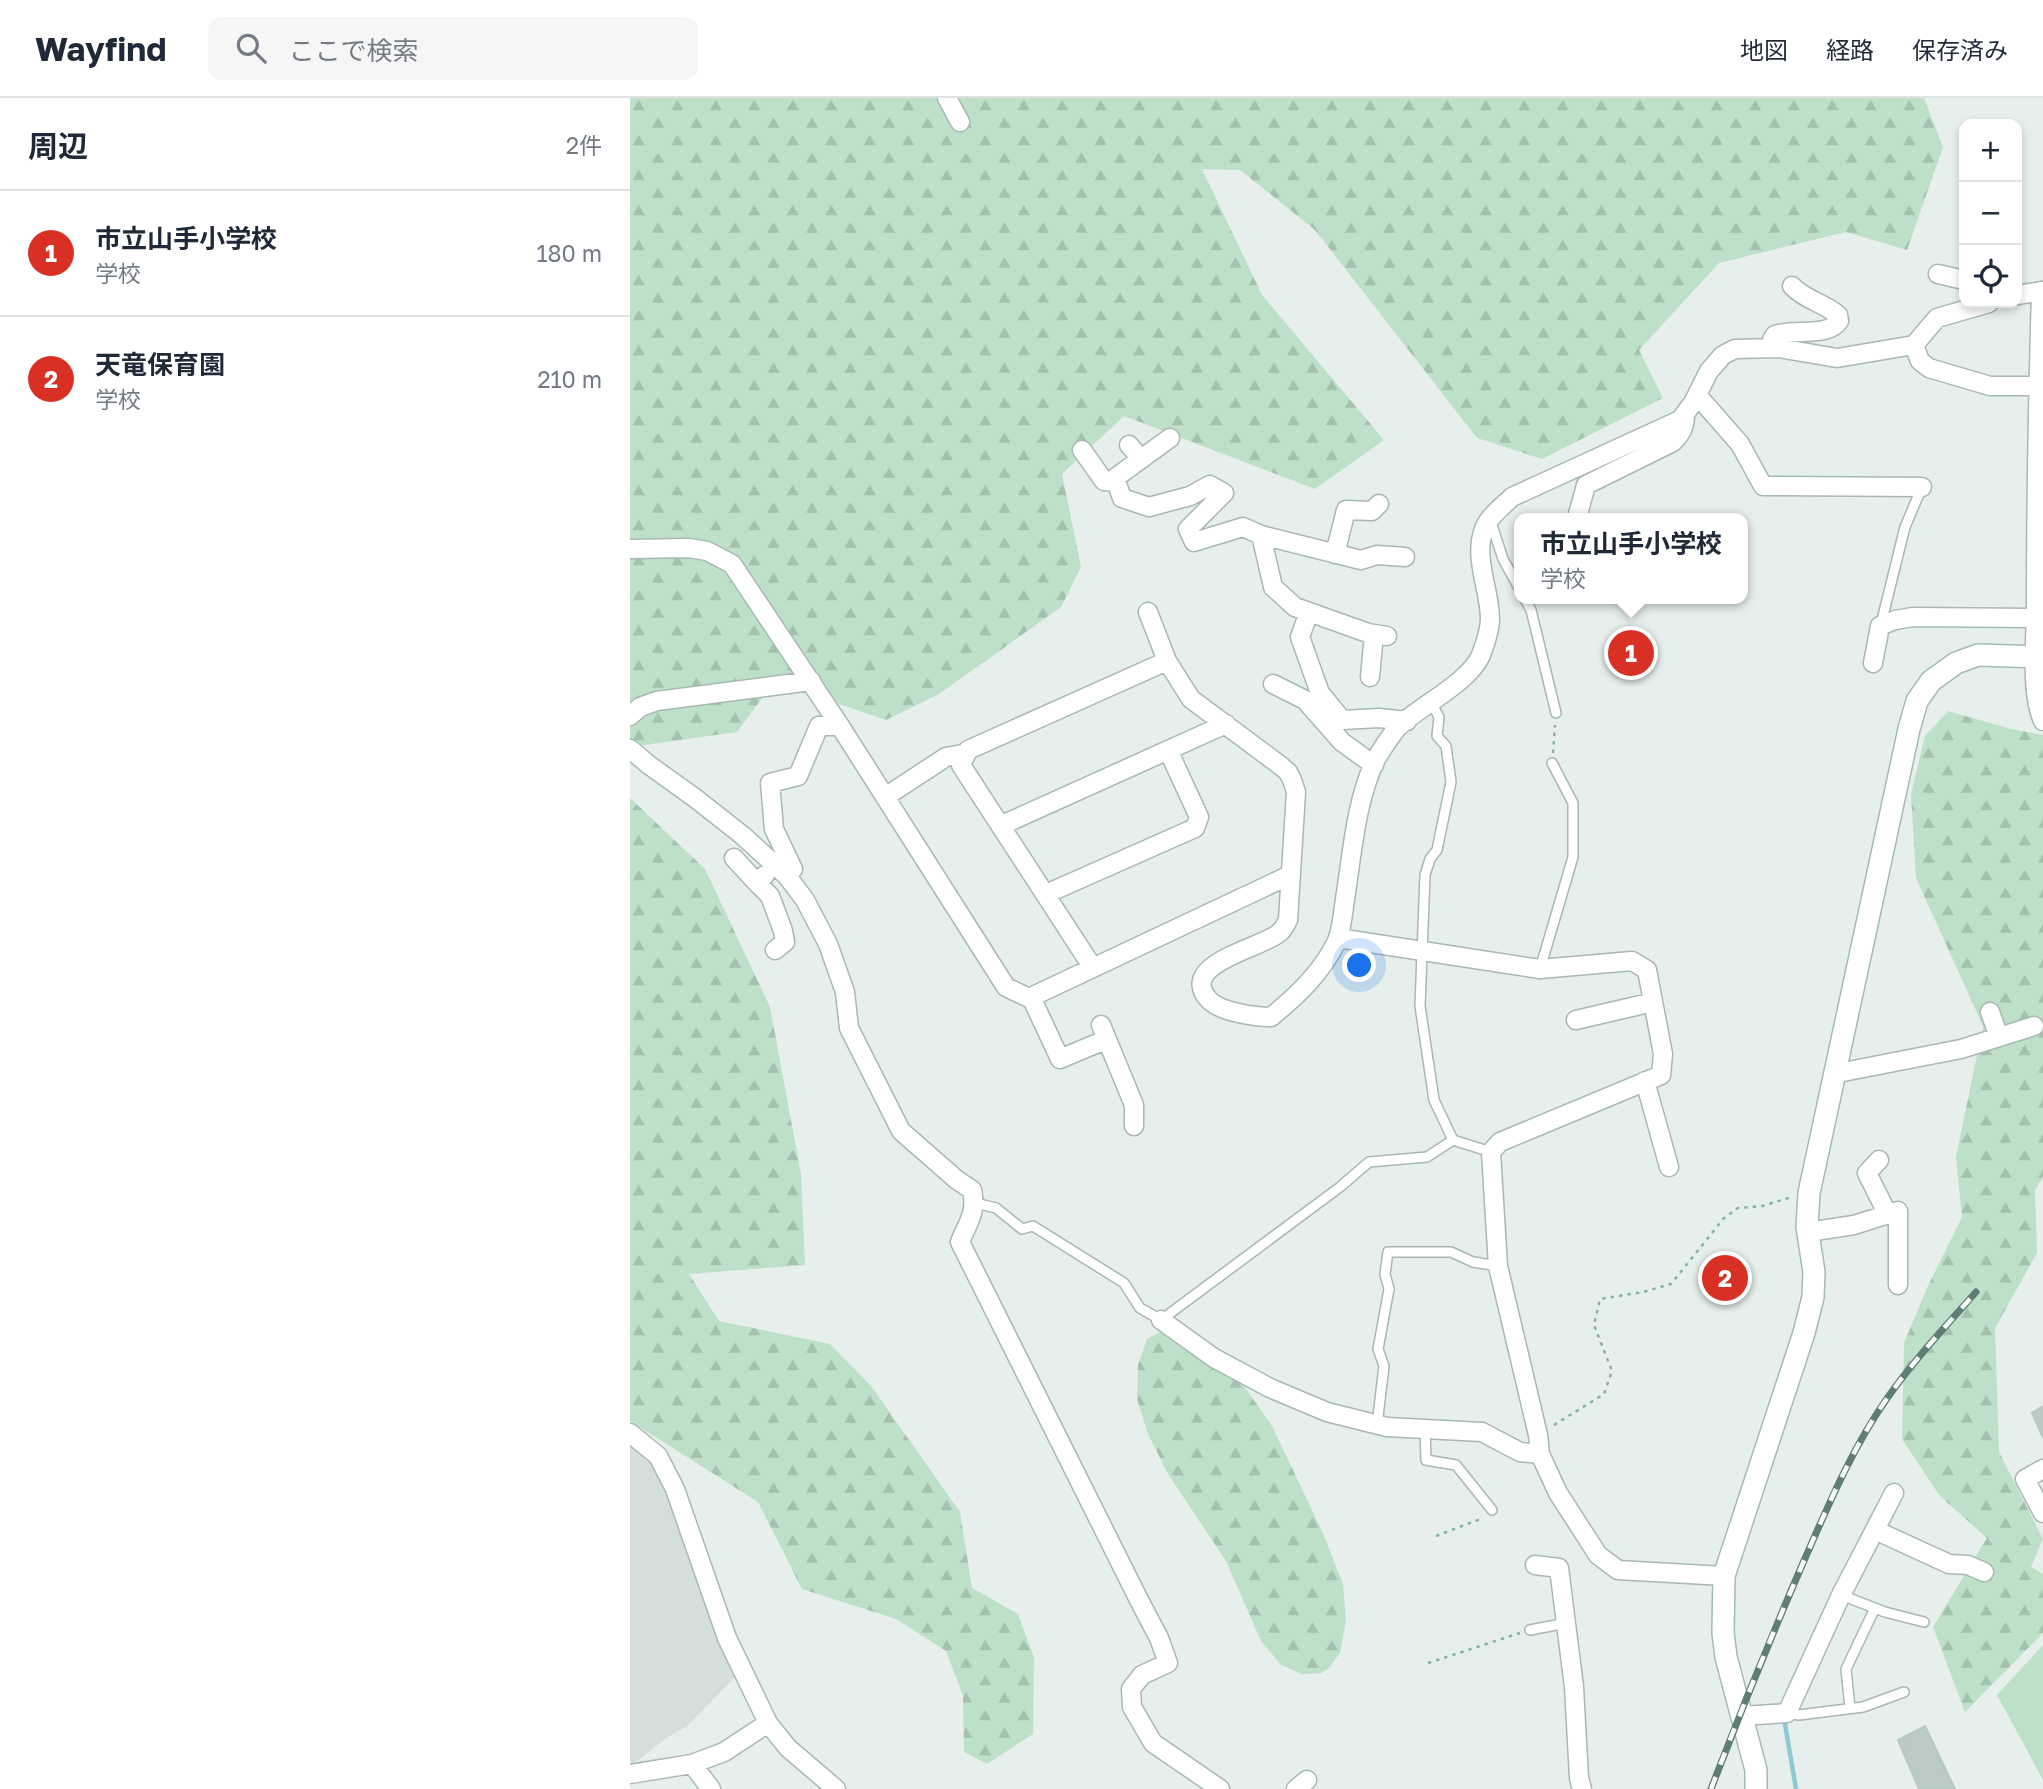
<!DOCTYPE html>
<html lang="ja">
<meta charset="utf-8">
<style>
:root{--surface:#fff;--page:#f6f6f7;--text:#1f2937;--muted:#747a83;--line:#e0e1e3;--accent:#d93025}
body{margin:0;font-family:"Golos Text","Noto Sans JP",sans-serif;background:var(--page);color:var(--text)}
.controls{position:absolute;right:21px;top:21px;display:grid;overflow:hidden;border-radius:14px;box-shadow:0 4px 10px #0003}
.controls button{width:63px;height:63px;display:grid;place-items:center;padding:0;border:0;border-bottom:2px solid var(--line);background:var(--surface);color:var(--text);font:35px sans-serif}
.you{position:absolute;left:730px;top:868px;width:24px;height:24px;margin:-18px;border:5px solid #fff;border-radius:50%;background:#1a73e8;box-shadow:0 0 0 10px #1a73e833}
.badge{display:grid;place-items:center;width:46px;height:46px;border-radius:50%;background:var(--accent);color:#fff;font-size:23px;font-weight:700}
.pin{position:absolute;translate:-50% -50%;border:4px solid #fff;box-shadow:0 2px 7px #0006}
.popup{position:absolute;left:884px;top:415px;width:234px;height:91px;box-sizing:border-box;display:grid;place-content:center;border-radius:14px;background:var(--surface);filter:drop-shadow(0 2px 5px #0005);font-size:23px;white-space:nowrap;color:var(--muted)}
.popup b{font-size:26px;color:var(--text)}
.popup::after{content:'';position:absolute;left:50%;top:100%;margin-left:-14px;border:14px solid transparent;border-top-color:var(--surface)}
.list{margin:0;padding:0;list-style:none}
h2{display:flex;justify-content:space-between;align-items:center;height:91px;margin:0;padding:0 28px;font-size:30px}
h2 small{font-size:23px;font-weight:400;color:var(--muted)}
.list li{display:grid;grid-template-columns:46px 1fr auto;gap:21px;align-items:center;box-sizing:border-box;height:126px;padding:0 28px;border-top:2px solid var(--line)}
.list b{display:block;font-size:26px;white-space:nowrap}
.list p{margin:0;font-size:23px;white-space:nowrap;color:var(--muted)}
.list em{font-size:23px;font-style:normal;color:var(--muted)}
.icon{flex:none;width:38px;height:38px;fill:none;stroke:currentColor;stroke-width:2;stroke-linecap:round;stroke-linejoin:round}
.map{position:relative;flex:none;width:1413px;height:1691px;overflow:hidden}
header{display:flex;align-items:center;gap:42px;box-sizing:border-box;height:98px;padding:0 35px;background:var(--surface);border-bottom:2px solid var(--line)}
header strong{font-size:33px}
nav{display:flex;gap:38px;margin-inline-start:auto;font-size:24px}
.search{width:490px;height:63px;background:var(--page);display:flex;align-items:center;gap:18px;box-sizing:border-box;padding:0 24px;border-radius:14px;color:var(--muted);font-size:26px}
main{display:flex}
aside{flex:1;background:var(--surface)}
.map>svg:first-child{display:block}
</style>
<header>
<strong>Wayfind</strong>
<div class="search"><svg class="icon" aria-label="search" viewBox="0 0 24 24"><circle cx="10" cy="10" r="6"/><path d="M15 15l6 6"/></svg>ここで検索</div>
<nav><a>地図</a><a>経路</a><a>保存済み</a></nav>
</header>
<main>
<aside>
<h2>周辺<small>2件</small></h2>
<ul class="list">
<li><span class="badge">1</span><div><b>市立山手小学校</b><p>学校</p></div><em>180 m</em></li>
<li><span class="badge">2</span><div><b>天竜保育園</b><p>学校</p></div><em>210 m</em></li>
</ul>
</aside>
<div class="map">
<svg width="1413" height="1691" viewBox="0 0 1413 1691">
<defs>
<pattern id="forest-firs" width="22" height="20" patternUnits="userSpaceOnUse" patternTransform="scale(1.75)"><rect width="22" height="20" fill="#bfe0c8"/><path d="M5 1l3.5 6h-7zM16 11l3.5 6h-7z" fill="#a4c1ad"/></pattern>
</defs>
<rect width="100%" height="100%" fill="#e6efeb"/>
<path fill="#d4dfda" d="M 0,1341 L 27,1367 L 79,1520 L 106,1578 L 57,1628 L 35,1641 L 7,1663 L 0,1665 Z"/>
<path fill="#bfe0c8" d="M 1413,1547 L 1413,1682 L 1367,1597 Z"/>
<path fill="url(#forest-firs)" d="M 0,0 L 1294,0 L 1313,49 L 1277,152 L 1216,134 L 1089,165 L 1009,252 L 1033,300 L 912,361 L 847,340 L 685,132 L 610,72 L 572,71 L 632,197 L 754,342 L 685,391 L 494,318 L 432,376 L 451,469 L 431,509 L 309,596 L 256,622 L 144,584 L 107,634 L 0,649 Z
M 1318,613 L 1381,631 L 1413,637 L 1413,1079 L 1405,1092 L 1407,1155 L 1365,1230 L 1369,1354 L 1413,1441 L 1401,1469 L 1413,1476 L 1413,1535 L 1335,1614 L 1303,1529 L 1357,1440 L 1309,1397 L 1272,1341 L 1274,1245 L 1297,1190 L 1332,1119 L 1326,1059 L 1353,928 L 1286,780 L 1281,696 L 1295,638 Z
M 0,700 L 75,771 L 140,909 L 171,1076 L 175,1167 L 59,1176 L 89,1223 L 200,1246 L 241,1288 L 330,1414 L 342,1490 L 388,1516 L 404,1559 L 403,1636 L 357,1666 L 334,1654 L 333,1598 L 316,1553 L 266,1521 L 172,1491 L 128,1404 L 0,1323 Z
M 532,1233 L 609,1281 L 642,1328 L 692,1433 L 713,1486 L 716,1523 L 710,1555 L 699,1570 L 691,1575 L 672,1576 L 651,1567 L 631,1543 L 596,1463 L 538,1376 L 518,1336 L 507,1301 L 508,1267 L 517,1241 Z"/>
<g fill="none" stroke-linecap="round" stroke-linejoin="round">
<path stroke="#8ec9d4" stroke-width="4.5" d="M 1155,1626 L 1166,1691"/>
</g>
<path fill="#bbcac4" stroke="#b8c9c2" stroke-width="2" d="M 1413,1308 L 1413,1340 L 1402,1315 Z
M 1295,1628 L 1325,1691 L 1289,1691 L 1268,1642 Z"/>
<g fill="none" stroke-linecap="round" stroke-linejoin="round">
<defs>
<path id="lane" d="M 860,421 L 873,461 L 889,490
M 895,501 L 901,512 L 926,615
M 1251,526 L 1275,429 L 1292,389
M 801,604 L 809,619 L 807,638 L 816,648 L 821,684 L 807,752 L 800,761 L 795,777 L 790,908 L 804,1002 L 823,1042 L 861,1054
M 910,871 L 943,759 L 943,705 L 922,665
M 345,1105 L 366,1110 L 392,1131 L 403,1128 L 494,1185 L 510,1210 L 531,1222 L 710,1089 L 739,1064 L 797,1059 L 823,1042
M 747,1327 L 754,1268 L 748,1251 L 759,1191 L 755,1176 L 758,1154 L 821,1154 L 843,1164 L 868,1168
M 795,1330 L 796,1362 L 826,1367 L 862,1412
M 1211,1497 L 1255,1514 L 1294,1524
M 900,1532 L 936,1525
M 1220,1610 L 1216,1571 L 1245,1510
M 1157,1615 L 1169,1617 L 1233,1609 L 1274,1594"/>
<path id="street" d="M 317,0 L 330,24
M 1308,176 L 1334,182
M 1411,193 C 1408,298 1406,403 1406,508 C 1406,540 1400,595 1413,623
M 1387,197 L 1413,193
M 1284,247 L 1290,263 L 1299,270 L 1360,288 L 1413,288
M 1143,250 L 1142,242 L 1145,237 C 1164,230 1197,240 1209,223 L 1208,217 C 1194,205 1175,202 1162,188
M 1067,297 L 1110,346 L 1133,388 L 1292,389
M 540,340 L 485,380 L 492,400 L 519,409 L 560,398 L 580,387 L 594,395 L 558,431 L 564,444 L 613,429 L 631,437
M 499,347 L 511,361
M 452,352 L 474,383 L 486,384
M 947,420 L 956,387 L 1043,344 C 1052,335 1055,328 1055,316
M 0,451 L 59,450 L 77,453 L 102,466 L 210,628
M 705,456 L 716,412 L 742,413 L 749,406
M 518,514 L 537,563
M 679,514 L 665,509 L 643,489 L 631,437 L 731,462 L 747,457 L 775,459
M 757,538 L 738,535 L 679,514 L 670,539 L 690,595 L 712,622 L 749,620 L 777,623
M 1243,565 L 1250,528 L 1265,522 L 1283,519 L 1406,520
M 740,579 L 744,536
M 643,586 L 675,602 L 712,644 L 744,667
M 0,618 L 10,609 L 27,603 L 181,583
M 0,651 L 19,667 L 65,700 L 112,737 L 157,778 L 175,802 L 198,846 L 215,894 L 219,930 L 271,1033 L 327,1082 L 342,1092 C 347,1115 338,1124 330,1144 L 510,1504 L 529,1540 L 538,1565 L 512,1577 L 501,1591 L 502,1609 L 523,1645 L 590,1691
M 255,699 L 316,659 L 337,655
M 372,727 L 596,626
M 104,760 L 127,785 L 135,777
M 157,778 L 163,771 L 144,731 L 140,685 L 168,678 L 189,628 L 210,628 L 376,889 L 399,900 L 660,777
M 127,785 L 140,798 L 153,833 L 155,844 L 145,852
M 416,796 L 565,730 L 569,719 L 538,652
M 708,840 L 910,871 L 1002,863 L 1017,872 L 1033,956 L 1031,977 L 870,1044 L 861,1054 L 868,1168 L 908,1337 L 910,1356 L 928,1395 L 968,1457 L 988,1472 L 1094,1478
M 463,870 L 331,667 L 338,652 L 537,563 L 561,601 L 651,668 L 658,674 L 662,682 L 666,694 L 658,822 C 656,826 653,832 649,835 C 632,850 546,866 579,902 C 590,914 626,919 641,919 C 668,897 692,874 707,843 C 712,831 713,814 715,801 C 722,757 726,701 746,661 C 752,651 760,639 767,630 C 789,608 839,585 851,557 C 855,546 860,533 860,521 C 860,492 843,460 854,431 C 859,418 872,409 882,399 L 1050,322 L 1063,305 L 1079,273 L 1093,257 L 1105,251 L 1149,250 L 1207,260 L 1284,247 L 1307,220 L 1359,205
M 401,899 L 430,961 L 475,942
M 1360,914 L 1369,939
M 946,922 L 1023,904
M 471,927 L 504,1007 L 504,1028
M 1205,974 L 1213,974 L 1331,951 L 1404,928
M 1015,983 L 1039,1069
M 1249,1062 L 1237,1075 L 1258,1117
M 1178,1134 L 1224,1127 L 1268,1113 L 1268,1187
M 531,1222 L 584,1260 L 640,1290 L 697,1314 L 757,1329 L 852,1334 L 890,1354 L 910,1356
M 0,1335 L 28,1358 L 45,1391 L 97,1540 L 138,1625 L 158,1650 L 206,1691
M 1413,1371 L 1395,1381 L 1413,1415
M 1245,1432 L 1319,1466 L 1338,1467 L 1354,1474
M 905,1467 L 929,1470 L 944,1589 L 949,1680 L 952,1691
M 1112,1618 L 1157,1615 L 1211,1497 L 1264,1395
M 62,1666 L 81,1691
M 0,1676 L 62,1666 L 94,1654 L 138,1625
M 666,1691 L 677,1682"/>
<path id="secondary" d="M 1126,1691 L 1126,1672 L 1096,1559 L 1093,1535 L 1094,1478 L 1174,1235 L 1183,1199 L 1184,1174 L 1177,1129 L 1179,1095 L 1279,631 L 1287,603 L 1301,583 L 1326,565 L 1348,557 L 1413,559"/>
</defs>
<use href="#lane" stroke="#a8b8b2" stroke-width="12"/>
<use href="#street" stroke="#a8b8b2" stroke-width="21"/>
<use href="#secondary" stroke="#a4bbb3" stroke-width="24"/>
<path stroke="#86b3a5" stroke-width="2.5" stroke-dasharray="3.5 5" stroke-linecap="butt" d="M 923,655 L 925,627
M 924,1327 L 974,1296 L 982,1273 L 964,1227 L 970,1201 L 1013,1194 L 1041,1186 L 1094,1120 L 1108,1110 L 1132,1108 L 1162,1099
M 806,1438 L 853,1420
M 798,1565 L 890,1535"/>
<use href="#lane" stroke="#fff" stroke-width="9"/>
<use href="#street" stroke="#fff" stroke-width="18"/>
<use href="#secondary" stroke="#fff" stroke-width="21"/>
<defs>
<path id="rail" d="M 1081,1691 C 1110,1615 1141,1539 1173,1465 C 1198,1408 1222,1350 1258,1299 C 1284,1262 1316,1228 1346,1194"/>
</defs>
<use href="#rail" stroke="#5f7d75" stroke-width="7"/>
<use href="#rail" stroke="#f7fbf9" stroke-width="4.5" stroke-dasharray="13" stroke-linecap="butt"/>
</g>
</svg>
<div class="controls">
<button>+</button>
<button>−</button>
<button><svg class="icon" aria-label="locate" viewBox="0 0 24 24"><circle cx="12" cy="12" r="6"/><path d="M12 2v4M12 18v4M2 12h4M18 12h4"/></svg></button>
</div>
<div class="you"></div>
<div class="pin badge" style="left:1001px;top:555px">1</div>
<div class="popup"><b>市立山手小学校</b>学校</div>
<div class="pin badge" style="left:1095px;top:1180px">2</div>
</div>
</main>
